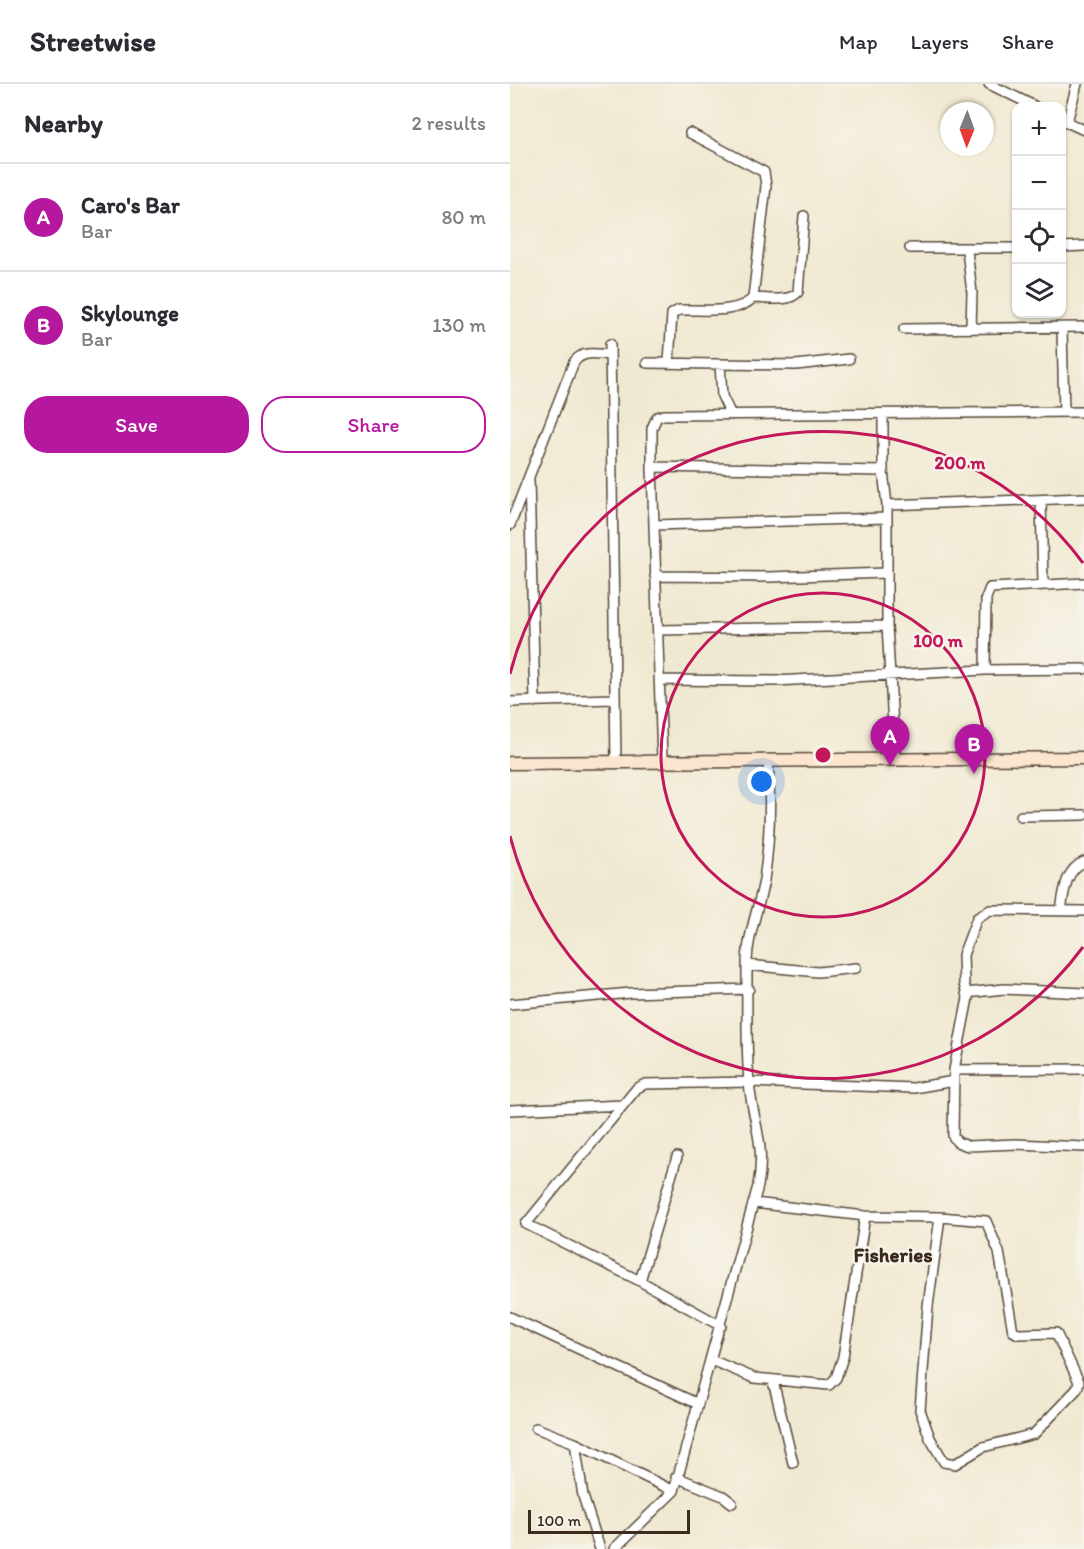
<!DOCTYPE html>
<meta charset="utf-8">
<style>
:root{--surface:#fff;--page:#f2f2f3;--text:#2b2b33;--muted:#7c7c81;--line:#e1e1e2;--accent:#b5179e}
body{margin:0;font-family:Itim,sans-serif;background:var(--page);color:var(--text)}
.controls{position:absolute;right:18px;top:18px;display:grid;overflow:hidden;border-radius:12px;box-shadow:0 2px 4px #0004}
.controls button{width:54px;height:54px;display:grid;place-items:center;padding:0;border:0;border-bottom:2px solid var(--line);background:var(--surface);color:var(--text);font:30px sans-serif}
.compass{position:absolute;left:430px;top:18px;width:54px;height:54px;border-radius:50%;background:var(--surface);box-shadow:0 2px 4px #0004;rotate:181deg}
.scale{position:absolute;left:18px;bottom:15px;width:162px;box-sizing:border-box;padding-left:6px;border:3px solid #3b2a1e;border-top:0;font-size:16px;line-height:21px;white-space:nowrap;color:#3b2a1e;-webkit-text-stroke:4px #f7f3e8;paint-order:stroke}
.you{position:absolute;left:252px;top:698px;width:21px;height:21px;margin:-15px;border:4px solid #fff;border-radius:50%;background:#1a73e8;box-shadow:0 0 0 9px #1a73e833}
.badge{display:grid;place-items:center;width:39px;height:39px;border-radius:50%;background:var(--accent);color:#fff;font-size:20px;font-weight:700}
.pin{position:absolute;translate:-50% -50px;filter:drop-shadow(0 2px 3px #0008)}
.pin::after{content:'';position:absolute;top:32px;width:21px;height:18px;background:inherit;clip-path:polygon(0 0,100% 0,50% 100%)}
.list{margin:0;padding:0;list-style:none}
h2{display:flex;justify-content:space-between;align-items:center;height:78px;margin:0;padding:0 24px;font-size:26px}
h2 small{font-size:20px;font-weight:400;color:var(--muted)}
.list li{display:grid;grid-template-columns:39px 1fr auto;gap:18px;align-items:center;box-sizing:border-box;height:108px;padding:0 24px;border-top:2px solid var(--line)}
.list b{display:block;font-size:22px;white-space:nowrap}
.list p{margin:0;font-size:20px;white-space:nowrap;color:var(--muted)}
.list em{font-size:20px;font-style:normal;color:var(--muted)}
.actions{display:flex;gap:12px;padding:18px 24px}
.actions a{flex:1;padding:14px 0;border:2px solid var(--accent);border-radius:24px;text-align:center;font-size:21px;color:var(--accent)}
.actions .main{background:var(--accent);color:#fff}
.icon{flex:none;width:33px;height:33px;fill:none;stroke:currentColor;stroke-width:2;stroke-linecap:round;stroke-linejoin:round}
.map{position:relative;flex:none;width:574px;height:1465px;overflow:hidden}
header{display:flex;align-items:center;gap:36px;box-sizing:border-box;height:84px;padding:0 30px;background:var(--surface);border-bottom:2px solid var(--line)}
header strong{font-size:28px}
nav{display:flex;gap:33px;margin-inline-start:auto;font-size:21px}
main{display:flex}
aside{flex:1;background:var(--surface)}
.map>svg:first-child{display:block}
</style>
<header>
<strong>Streetwise</strong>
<nav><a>Map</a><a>Layers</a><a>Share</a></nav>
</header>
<main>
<aside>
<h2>Nearby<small>2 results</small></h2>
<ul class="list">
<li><span class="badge">A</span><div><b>Caro's Bar</b><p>Bar</p></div><em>80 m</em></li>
<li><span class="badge">B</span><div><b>Skylounge</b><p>Bar</p></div><em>130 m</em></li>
</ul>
<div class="actions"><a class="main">Save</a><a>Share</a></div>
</aside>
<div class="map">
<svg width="574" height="1465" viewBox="0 0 574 1465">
<rect width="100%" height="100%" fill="#f7f3e8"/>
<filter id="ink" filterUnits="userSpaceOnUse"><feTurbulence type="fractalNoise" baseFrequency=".0167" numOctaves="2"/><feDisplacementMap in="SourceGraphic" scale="12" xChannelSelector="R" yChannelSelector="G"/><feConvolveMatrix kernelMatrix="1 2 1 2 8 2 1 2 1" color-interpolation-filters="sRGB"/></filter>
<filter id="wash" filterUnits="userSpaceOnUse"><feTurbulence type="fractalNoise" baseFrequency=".008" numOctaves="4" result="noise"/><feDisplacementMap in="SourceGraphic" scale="24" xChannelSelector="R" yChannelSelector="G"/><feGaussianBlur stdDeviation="1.35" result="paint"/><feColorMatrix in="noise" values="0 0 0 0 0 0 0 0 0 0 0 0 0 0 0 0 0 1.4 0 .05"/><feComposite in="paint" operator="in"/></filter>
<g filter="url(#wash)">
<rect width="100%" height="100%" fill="#f0e9d2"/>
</g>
<g filter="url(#ink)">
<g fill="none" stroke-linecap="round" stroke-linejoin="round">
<defs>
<path id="minor" d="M 479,0 L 524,22
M 552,36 L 574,46
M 557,38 L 567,0
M 552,163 L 574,162
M 400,164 L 506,164
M 457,166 L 462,209 L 461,244
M 243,214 C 256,214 279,219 288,208 L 294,132
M 552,244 L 554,328
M 394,245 L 574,243
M 100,260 L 106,677
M 137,279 L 286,281 L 339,275
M 159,279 L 162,230 L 169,226 C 190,225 227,231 243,214 L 256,102 L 254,88 L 180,49
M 210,280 L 212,312 L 221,331
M 373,330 L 373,387 L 377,421 L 377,542 L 385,675
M 142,383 L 373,387
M 19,396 L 25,618
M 531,417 L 533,499
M 377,421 L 574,414
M 0,441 L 64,278 C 73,266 86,270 100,271
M 145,441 L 377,434
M 145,492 L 260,493 L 376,489
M 148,546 L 377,542
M 475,586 L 476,514 L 480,504 L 574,499
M 150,596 L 265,597 L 475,586 L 574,585
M 0,618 L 104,615
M 152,676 L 142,383 L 142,344 L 147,333 L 154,331 L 574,328
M 511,732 L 574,731
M 551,827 C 554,808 555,786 574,778
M 574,827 L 480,826 L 467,834 L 453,871 L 454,900 L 458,914 L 444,986 L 443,1052 L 447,1058 L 458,1062 L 506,1060 L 574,1063
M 237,881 L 308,888 L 346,884
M 456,909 L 494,905 L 574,909
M 0,920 L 121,909 L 239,905
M 444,986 L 574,985
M 0,1026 L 113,1021
M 355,1132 L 430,1133
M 430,1133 L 476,1137 L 489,1168 L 503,1247 L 508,1250 L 546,1249 L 569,1298 L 567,1305 L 524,1350 L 473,1363 L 445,1380 L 434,1378 L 420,1354 L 410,1326 L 418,1222 Z
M 130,1197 L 167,1073
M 0,1233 L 186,1319
M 211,1242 L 130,1197 L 16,1140 L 127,1004 L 135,1000 L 239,998 L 404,1004 L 444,997
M 201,1276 L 244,1294 L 319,1301 L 326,1294 L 333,1273 L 355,1132 L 244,1119
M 263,1297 L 283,1379
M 26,1344 L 65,1359 L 164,1407
M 65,1359 L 73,1412 L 90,1465
M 166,1393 L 213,1412 L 222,1419
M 104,1465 L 164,1407 L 248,1102 C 256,1060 243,1039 239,999 C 236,960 237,920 237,881 C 237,852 249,824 254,796 C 260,756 261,718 258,678"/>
<path id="secondary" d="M 0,679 L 574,674"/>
</defs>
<use href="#minor" stroke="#564739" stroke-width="12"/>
<use href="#secondary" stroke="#564739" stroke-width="15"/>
<use href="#minor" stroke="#fff" stroke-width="9"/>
<use href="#secondary" stroke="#fce5cf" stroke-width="12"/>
</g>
</g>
<g fill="none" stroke="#c2185b" stroke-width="3">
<circle cx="313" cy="671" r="162"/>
<path d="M573 863A323 323 0 0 1 0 752M0 590A323 323 0 0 1 573 479"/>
</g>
<g text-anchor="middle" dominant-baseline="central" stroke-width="5" stroke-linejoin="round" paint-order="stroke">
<g font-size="21" font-weight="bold" fill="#3b2a1e" stroke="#f7f3e8">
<text x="383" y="1170">Fisheries</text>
</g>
</g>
<circle cx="313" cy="671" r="9" fill="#c2185b" stroke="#f7f3e8" stroke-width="3"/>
<g font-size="18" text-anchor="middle" font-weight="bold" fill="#c2185b" stroke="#f7f3e8" stroke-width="5" stroke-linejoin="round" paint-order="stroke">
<text x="450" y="385">200 m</text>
<text x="428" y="563">100 m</text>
</g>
</svg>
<div class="controls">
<button>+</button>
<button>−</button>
<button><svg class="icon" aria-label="locate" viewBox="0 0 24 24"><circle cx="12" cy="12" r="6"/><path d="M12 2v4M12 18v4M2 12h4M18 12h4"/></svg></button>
<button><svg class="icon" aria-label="layers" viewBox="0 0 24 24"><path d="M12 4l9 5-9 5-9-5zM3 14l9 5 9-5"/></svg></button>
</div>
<svg class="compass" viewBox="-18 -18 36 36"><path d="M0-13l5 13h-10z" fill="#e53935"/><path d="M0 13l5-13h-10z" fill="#7c7c81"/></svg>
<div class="scale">100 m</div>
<div class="you"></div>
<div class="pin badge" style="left:380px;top:682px">A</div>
<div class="pin badge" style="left:464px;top:690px">B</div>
</div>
</main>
